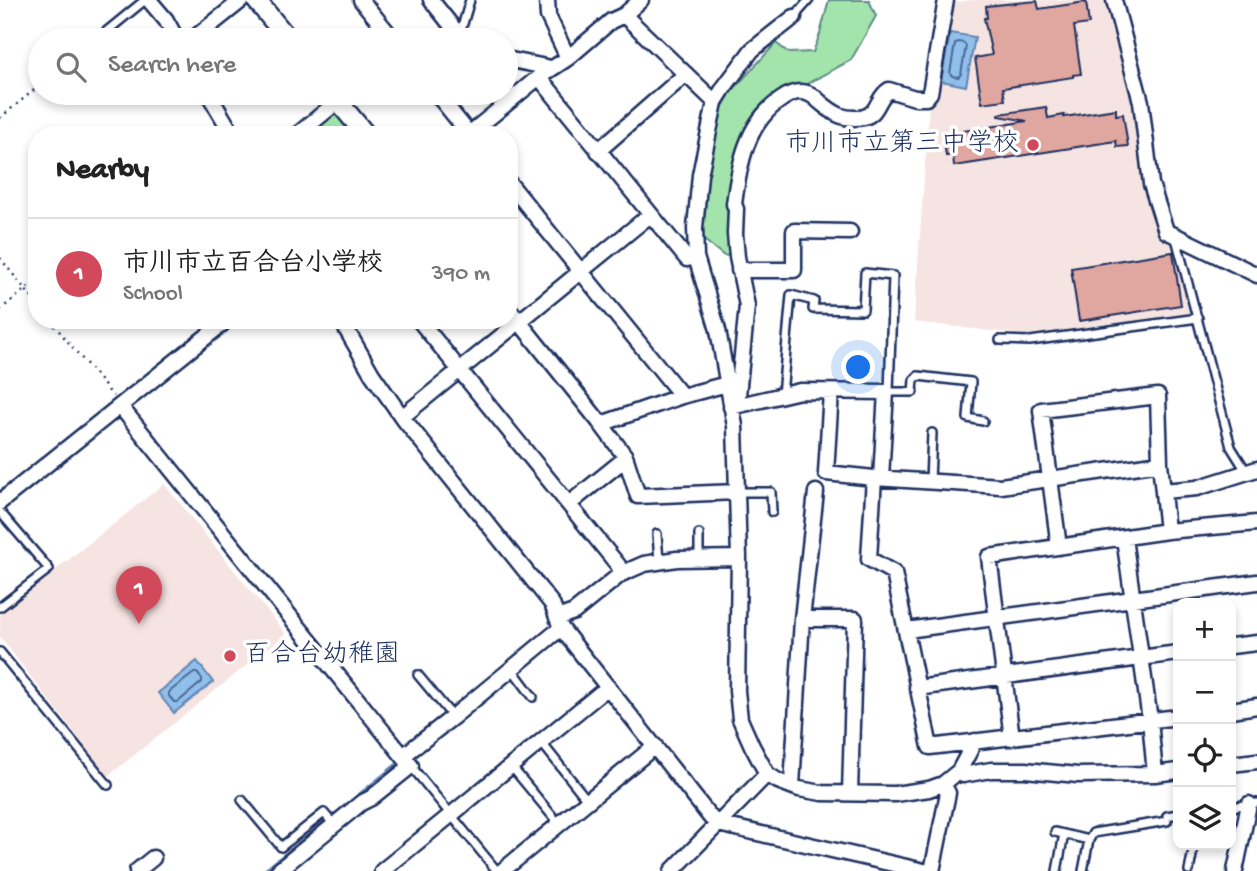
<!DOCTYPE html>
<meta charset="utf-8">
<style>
:root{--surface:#fff;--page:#f6f6f6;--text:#222;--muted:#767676;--line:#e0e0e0;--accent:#d1495b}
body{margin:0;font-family:"Gochi Hand","Klee One",sans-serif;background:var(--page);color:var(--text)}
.controls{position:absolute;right:21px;bottom:21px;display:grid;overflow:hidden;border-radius:14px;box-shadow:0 4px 10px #0003}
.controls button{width:63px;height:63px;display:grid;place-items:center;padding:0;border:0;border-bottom:2px solid var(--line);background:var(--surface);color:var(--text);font:35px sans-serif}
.you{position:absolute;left:859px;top:368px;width:24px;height:24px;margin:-18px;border:5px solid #fff;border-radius:50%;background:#1a73e8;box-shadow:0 0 0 10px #1a73e833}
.badge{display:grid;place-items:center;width:46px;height:46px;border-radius:50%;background:var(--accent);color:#fff;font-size:23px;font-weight:700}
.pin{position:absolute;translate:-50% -58px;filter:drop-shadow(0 2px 4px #0008)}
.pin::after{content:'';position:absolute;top:37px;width:24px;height:21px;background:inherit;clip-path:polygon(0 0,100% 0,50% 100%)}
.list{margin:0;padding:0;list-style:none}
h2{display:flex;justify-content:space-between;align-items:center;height:91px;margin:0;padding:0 28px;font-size:30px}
h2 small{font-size:23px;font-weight:400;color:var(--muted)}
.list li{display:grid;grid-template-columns:46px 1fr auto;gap:21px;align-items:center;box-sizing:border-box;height:112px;padding:0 28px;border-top:2px solid var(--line)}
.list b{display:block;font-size:26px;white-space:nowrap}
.list p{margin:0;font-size:23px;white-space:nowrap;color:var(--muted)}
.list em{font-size:23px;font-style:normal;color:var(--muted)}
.icon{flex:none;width:38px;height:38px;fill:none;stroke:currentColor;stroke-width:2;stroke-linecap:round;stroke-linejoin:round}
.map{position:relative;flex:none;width:1257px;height:871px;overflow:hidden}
.search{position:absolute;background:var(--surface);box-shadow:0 4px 10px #0003;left:28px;top:28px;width:490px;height:77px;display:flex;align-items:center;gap:18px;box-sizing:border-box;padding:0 24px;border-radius:38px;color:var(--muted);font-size:26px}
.panel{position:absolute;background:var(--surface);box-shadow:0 4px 10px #0003;left:28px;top:126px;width:490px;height:203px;border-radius:28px}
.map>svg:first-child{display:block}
</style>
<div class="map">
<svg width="1257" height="871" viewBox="0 0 1257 871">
<rect width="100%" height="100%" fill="#fff"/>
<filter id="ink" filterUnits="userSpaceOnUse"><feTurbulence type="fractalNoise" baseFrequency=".0143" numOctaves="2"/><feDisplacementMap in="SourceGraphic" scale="14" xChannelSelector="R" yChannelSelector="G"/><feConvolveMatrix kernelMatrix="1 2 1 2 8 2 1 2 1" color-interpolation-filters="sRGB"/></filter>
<g filter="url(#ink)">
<path fill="#f6e4e2" d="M 973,0 L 1107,0 L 1133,93 L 1145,184 L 1160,237 L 1176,246 L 1193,309 L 1188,313 L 1026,335 L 914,322 L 929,106 L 934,95 L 950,3 Z
M 164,484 L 286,634 L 108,776 L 0,637 L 0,614 Z"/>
<path fill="#a3e4ad" stroke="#5f8a86" stroke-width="2" d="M 829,0 L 869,0 L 876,16 L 851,60 L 805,85 L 781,89 L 746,131 L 728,218 L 732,255 L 724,256 L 704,240 L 700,224 L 717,117 L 731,92 L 776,43 L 789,53 L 813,52 L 820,34 Z
M 338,101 L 366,135 L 297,135 Z"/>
<path fill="#91bfeb" stroke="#6285b3" stroke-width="2" d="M 950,33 L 975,37 L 966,86 L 941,81 Z
M 197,661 L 213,682 L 174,713 L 158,693 Z"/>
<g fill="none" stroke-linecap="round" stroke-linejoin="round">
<path stroke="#4a6996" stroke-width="2" d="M 958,42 L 964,43 L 966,46 L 961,74 L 958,77 L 952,76 L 950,73 L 955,44 Z
M 194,673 L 197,673 L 202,679 L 202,682 L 178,702 L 174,702 L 169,696 L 169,692 Z"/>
<path stroke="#6285b3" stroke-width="3.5" d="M 264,871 L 396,765"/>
</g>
<path fill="#e0a6a0" stroke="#1b2f5e" stroke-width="2" d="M 1037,1 L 1039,9 L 1086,2 L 1089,24 L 1074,26 L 1081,74 L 1073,75 L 1073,77 L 1003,88 L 1005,100 L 982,103 L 975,58 L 992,55 L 984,18 L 987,18 L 986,6 Z
M 1046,107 L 1048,118 L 1064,115 L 1064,117 L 1116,109 L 1116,115 L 1123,114 L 1128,146 L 1117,147 L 1116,141 L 954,166 L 953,155 L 946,156 L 943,134 L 1027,121 L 999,116 L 999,114 Z
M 1173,252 L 1181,305 L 1079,321 L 1071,268 Z"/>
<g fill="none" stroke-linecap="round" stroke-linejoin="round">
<defs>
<path id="service" d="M 794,17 L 809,0
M 460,34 L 470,0
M 96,40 L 145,0
M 1176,238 L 1231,447 L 1246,471
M 1000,340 L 1030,341 L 1198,318
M 887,392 L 913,392 L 914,380 L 918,376 L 971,382 L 968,418 L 983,421
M 782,395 L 791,295 L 814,301 L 813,309 L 863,310 L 865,273 L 893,276 L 889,392
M 930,481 L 932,433
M 737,492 L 771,492 L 772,512
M 0,512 L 49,569 L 0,607
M 657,534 L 659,561
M 699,534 L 699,558
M 0,652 L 108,785
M 512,669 L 533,697
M 418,675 L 453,717
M 541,742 L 588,801
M 411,766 L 497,871
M 511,766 L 559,824
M 242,800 L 281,847 L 324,813 L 334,825
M 1231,807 L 1257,803
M 1055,832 L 1089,840
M 1057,871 L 1064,834
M 1083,871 L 1089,840 L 1093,833 L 1167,821 L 1167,816 L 1178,814
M 1189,871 L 1194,845"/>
<path id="minor" d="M 149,0 L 166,20 L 177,40
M 361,0 L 394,40
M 431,0 L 455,30 L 467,40
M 547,0 L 548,16 L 568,58
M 1114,0 L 1141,102 L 1151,184 L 1166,231 L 1257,275
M 624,15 L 715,102
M 794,17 L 752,50 L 725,86 L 715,102 L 700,175 L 695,228 L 696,257 L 718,330 L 735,426 L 739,558 L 737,691 L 740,719 L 752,746 L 767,774 L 778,781 L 799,789 L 822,793 L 895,794 L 929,789 L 943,784 L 959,771 L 975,741
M 192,40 L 242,0
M 506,59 L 551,68
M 539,77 L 687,259 L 696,257
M 208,93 L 233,135
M 436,93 L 470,135
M 297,135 L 338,101
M 468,135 L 539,77 L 568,58 L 611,21 L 624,15 L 641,0
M 598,151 L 686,74
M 509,183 L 682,396
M 739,270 L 794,270 L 794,231 L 850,232
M 509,309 L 601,424 L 625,456 L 638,496 L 737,492
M 341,320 L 372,374 L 402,417 L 552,604 L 561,628 L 711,818 L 718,824 L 924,871
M 419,320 L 618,565 L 621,574
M 831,392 L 826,473 L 874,478 L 1001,486 L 1160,463
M 737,405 L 747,306 L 737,257 L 735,234 L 736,209 L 734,204 C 739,166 746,122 782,99 C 789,94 798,90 807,93 C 813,95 816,98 820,102 C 834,114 845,121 864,117 C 879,113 877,97 889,90 L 915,98 L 926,98 L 930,93 L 946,0
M 120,406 L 411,766 L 371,798 L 361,803 L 278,871
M 731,407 L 800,391 L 886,392 L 881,478
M 402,417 L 650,215
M 601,424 L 682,396 L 727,384
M 874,478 L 869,559 L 894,573 L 930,747 L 1178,717
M 1163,491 L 1197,488 L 1257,469
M 0,502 L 227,320
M 569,504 L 626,458
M 1124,538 L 1150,720 L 1155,774
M 1059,547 L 1041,410 L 1158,396 L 1160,463 L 1167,531
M 557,618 L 574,612 L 621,574 L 644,564 L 677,559 L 739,558
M 802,619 L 855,619 L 850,793
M 907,630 L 1257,582
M 1231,646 L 1257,643
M 917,688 L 1178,653
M 1231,710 L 1257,706
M 1012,738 L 989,557 L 1167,531 L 1257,523
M 403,756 L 453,717 L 561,628
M 1231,764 L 1257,761
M 959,771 L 963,775 L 991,770 L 1025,770 L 1078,775 L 1155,774 L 1178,771
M 792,786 L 802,619 L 816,492
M 137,871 L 153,858
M 382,871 L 608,687
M 502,871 L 655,746
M 672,871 L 767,774
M 932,871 L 948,793 L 943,784
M 1235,871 L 1249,804"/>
<path id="tertiary" d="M 256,0 L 289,40
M 331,93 L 366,135"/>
</defs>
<use href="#service" stroke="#1b2f5e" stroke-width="12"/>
<use href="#minor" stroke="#1b2f5e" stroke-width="19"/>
<use href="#tertiary" stroke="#1b2f5e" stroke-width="23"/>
<path stroke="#1b2f5e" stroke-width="2.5" stroke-dasharray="2 5" stroke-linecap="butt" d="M 0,118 L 40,85
M 0,258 L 37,304
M 0,310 L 37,280
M 50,320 L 113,396"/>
<use href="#service" stroke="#fff" stroke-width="7"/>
<use href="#minor" stroke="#fff" stroke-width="14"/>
<use href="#tertiary" stroke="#fff" stroke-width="18"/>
</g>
</g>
<g fill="#d1495b" stroke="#fff" stroke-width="2.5">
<circle cx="1033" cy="145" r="7"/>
<circle cx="230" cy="656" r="7"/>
</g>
<g text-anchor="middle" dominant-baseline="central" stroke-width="7" stroke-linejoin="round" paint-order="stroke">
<g font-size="26" fill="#1b2f5e" stroke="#fff" text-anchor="end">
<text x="1019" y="145">市川市立第三中学校</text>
<text x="244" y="656" text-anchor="start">百合台幼稚園</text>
</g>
</g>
</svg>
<div class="controls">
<button>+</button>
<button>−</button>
<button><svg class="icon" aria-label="locate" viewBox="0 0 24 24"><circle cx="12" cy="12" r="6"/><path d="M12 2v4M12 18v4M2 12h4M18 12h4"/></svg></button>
<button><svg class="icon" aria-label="layers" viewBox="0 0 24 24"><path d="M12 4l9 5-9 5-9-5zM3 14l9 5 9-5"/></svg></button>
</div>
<div class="you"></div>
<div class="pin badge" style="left:139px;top:624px">1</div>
<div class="search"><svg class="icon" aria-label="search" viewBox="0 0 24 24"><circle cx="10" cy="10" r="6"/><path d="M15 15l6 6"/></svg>Search here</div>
<section class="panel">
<h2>Nearby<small></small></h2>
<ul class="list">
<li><span class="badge">1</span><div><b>市川市立百合台小学校</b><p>School</p></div><em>390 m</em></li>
</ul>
</section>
</div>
